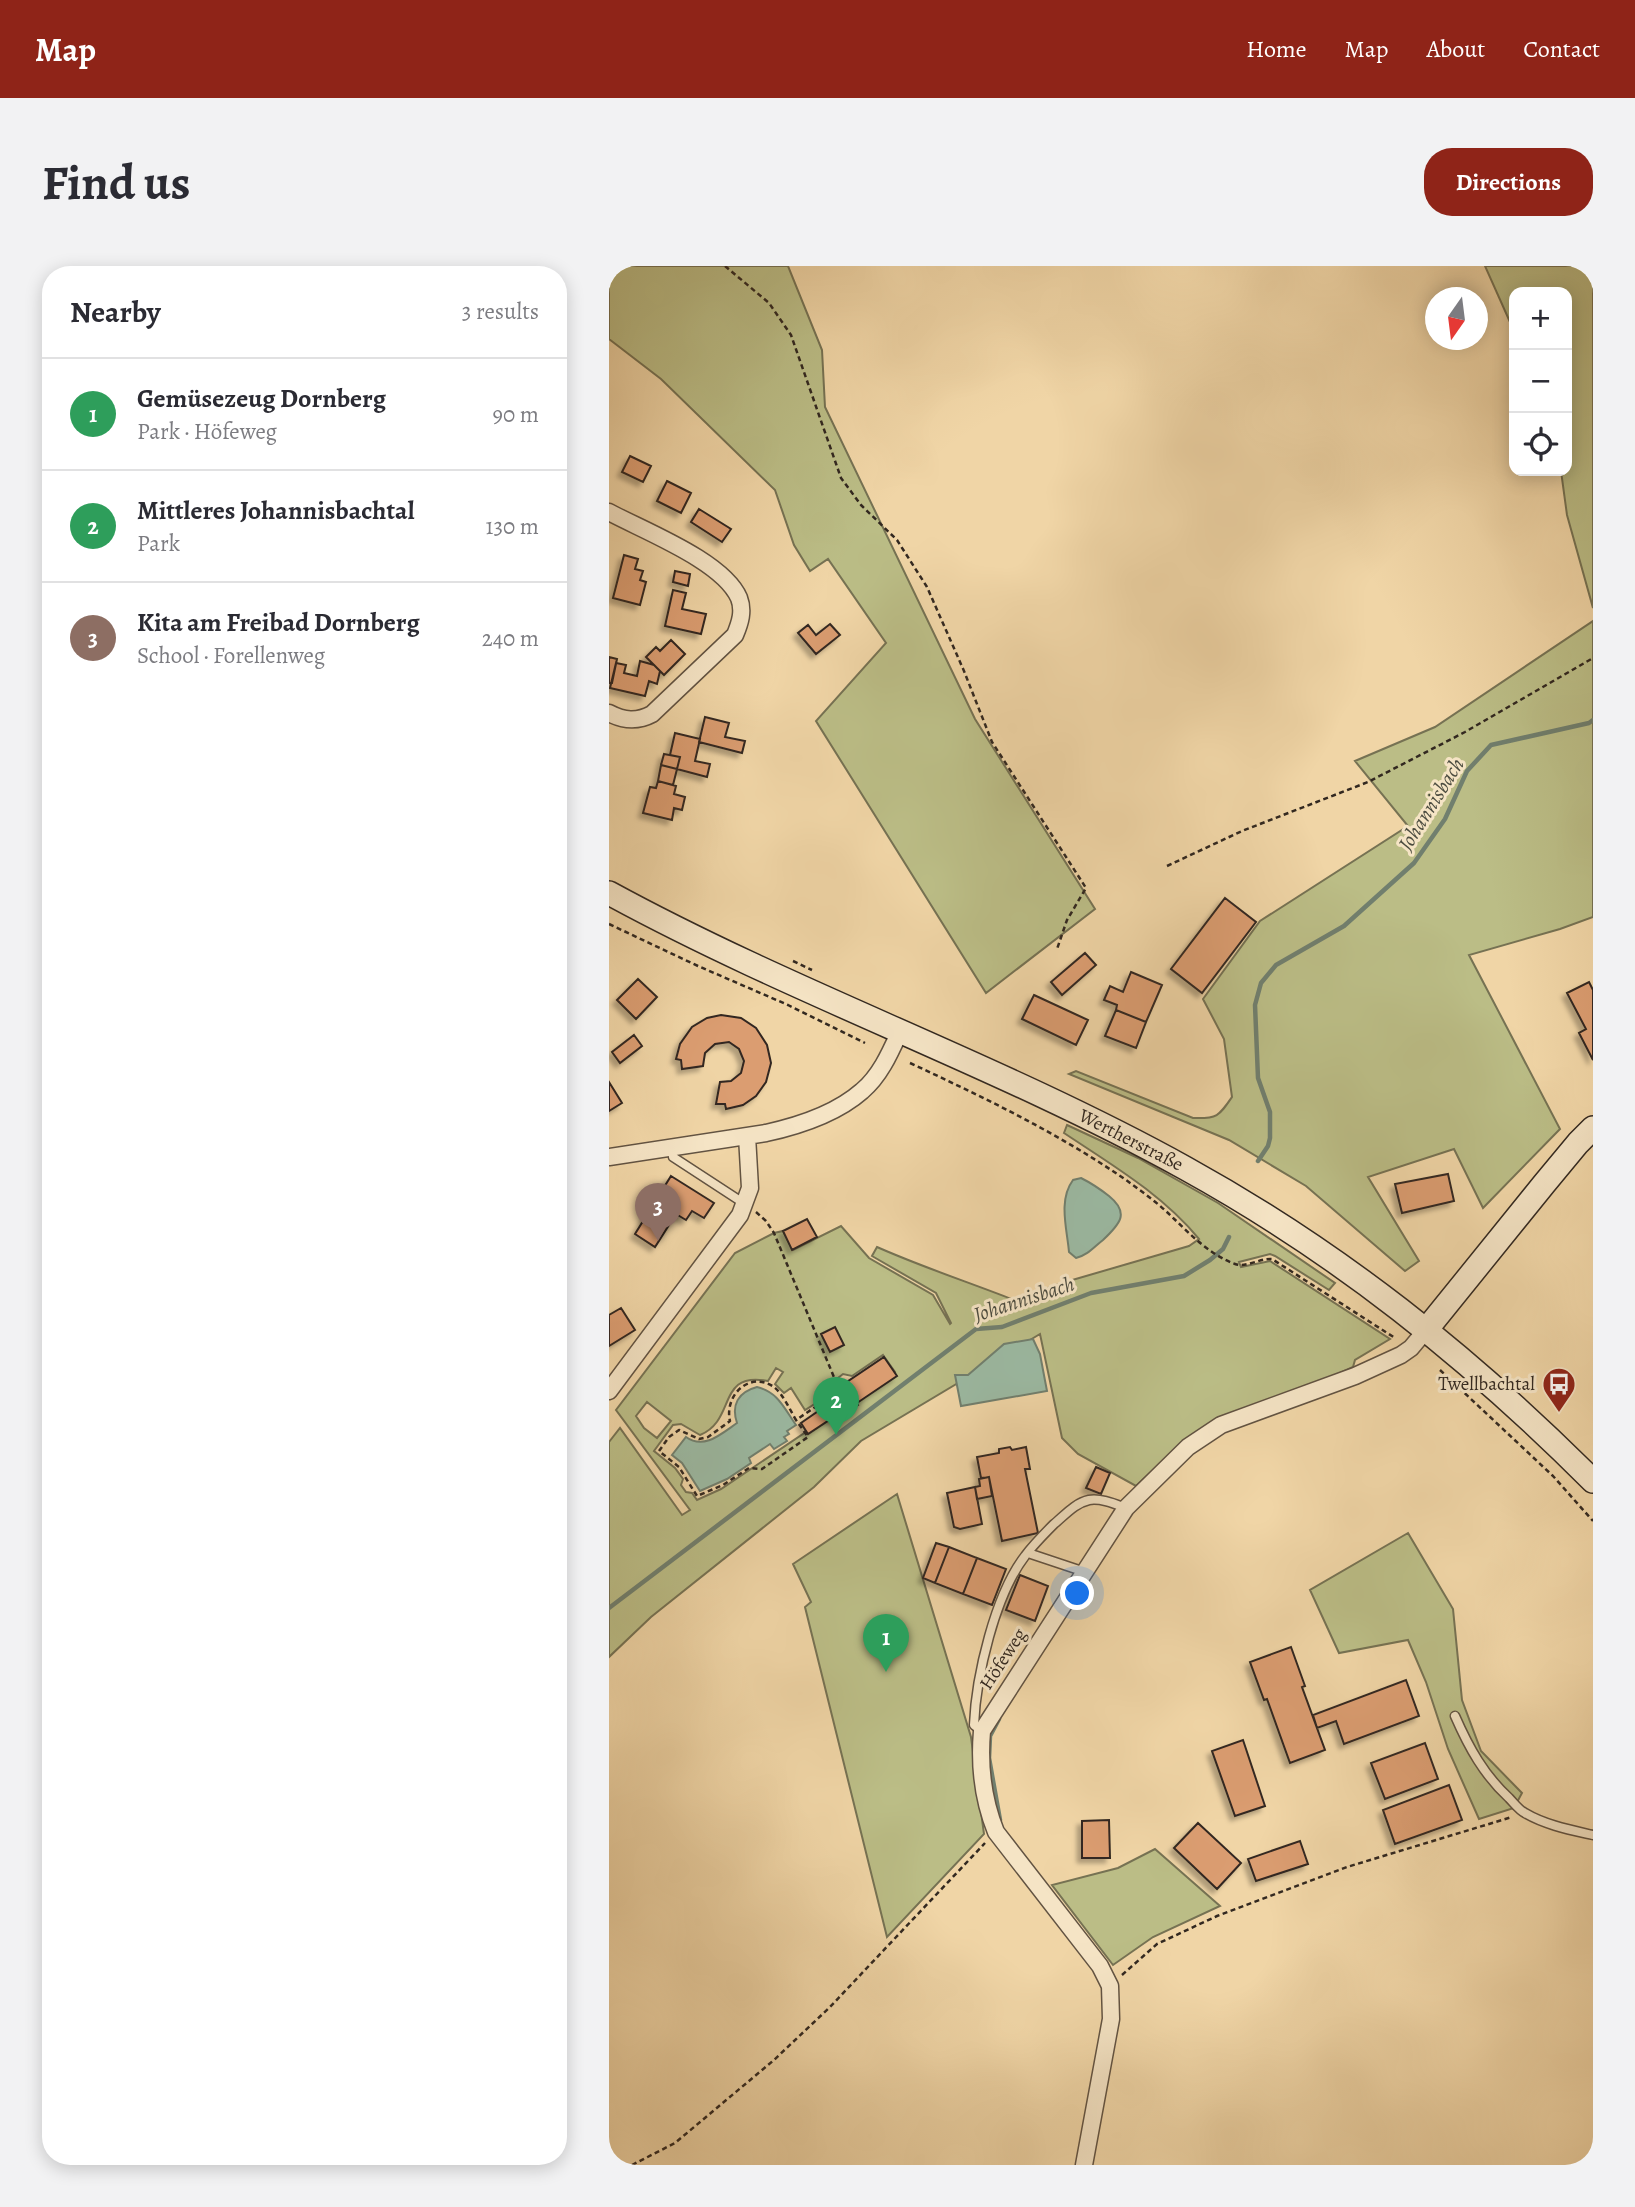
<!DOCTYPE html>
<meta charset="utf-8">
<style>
:root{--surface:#fff;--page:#f2f2f3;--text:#2b2b33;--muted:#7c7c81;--line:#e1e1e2;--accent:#8f2418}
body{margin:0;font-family:Alegreya,serif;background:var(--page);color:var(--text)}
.controls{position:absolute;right:21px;top:21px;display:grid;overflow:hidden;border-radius:14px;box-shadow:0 4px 18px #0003}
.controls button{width:63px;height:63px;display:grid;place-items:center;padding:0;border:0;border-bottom:2px solid var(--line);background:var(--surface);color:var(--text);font:35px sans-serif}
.compass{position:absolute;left:816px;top:21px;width:63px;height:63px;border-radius:50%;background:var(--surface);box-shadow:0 4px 18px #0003;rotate:194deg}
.you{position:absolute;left:469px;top:1328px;width:24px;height:24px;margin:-18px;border:5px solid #fff;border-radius:50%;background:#1a73e8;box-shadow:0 0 0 10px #1a73e833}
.badge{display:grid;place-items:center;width:46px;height:46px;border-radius:50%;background:var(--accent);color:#fff;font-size:23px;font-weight:700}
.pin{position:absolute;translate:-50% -58px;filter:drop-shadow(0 2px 4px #0008)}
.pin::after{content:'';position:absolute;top:37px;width:24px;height:21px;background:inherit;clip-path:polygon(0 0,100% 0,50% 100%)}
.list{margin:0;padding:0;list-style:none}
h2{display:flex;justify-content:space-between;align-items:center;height:91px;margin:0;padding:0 28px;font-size:30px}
h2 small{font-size:23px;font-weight:400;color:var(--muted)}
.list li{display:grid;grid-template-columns:46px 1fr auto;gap:21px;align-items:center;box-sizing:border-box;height:112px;padding:0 28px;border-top:2px solid var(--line)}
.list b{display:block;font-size:26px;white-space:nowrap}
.list p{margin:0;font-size:23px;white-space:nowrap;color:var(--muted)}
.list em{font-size:23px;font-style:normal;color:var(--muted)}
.icon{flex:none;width:38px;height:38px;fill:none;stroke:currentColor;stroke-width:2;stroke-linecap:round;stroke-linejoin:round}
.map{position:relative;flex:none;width:984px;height:1899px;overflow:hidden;border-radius:28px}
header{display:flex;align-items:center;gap:42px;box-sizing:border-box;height:98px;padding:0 35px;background:var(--accent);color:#fff}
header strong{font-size:33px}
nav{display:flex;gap:38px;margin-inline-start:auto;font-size:24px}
.intro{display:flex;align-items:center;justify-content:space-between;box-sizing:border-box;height:168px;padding:0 42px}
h1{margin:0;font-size:49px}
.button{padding:18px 32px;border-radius:28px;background:var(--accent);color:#fff;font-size:24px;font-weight:700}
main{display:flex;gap:42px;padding:0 42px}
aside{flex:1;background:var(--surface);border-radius:28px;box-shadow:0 4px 18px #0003}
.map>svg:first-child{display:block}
</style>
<header>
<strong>Map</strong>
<nav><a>Home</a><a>Map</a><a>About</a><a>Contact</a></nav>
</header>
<div class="intro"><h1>Find us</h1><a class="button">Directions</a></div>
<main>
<aside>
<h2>Nearby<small>3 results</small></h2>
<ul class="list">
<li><span class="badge" style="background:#2e9e5b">1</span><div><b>Gemüsezeug Dornberg</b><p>Park · Höfeweg</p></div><em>90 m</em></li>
<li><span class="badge" style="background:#2e9e5b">2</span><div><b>Mittleres Johannisbachtal</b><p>Park</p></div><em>130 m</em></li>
<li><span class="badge" style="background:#8d6e63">3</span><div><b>Kita am Freibad Dornberg</b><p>School · Forellenweg</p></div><em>240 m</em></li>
</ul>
</aside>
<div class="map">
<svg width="984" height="1899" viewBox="0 0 984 1899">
<defs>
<filter id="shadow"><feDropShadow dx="-4.5" dy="4.5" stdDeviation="2" flood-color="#0004"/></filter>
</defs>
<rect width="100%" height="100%" fill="#f0d5a6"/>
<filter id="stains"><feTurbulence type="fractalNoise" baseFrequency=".00286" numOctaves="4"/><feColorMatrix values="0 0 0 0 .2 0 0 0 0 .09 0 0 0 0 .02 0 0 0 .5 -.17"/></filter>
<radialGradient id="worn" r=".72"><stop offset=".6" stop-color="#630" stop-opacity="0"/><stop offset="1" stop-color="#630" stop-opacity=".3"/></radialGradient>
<path fill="#bbbd86" stroke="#767253" stroke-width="2" fill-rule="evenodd" d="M 0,0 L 179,0 L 213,84 L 216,141 L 366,453 L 486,643 L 377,727 L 207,455 L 277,377 L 219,293 L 201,305 L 185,279 L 166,224 L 52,113 L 0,73 Z
M 876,0 L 984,0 L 984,342 L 958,249 L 952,205 L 958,205 L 958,26 L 905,26 L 905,65 Z
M 984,355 L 984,651 L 951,663 L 860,689 L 951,863 L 874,942 L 845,883 L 759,911 L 810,995 L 796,1005 L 697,920 L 620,874 L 460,808 L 467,805 L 584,852 C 608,853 610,850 623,831 L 615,773 L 594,733 L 651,655 L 799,560 L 746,495 L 826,461 Z
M 458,859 L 529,892 L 609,937 L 726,1017 L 720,1024 L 666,990 L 661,988 L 630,996 L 632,1001 L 661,995 L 781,1073 L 746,1094 L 744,1101 L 567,1182 L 527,1220 L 469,1188 L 453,1172 L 431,1068 L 252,1175 L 205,1221 L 42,1351 L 0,1391 L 0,1176 L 11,1162 L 73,1249 L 81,1244 L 7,1144 L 126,987 L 165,967 L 174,965 L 184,984 L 232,960 L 260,992 L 324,1029 L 341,1058 L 342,1057 L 327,1027 L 263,990 L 268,981 C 313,1001 359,1016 405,1034 L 453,1017 L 580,980 L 590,973 C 553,928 503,899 455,867 ZM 274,1089 L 286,1106 L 112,1223 L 88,1234 L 83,1227 L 77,1226 L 72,1219 L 74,1213 L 66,1202 L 45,1185 L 64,1159 L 72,1158 L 91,1169 C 128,1154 107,1105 159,1115 L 167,1102 L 174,1106 L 166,1118 L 175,1127 L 182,1122 L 196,1144 L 215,1132 L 220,1119 L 234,1108 L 243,1110 ZM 38,1136 L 62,1155 L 48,1172 L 35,1162 L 27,1150 Z
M 288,1228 L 362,1471 L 375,1568 L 278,1671 L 196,1341 L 202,1336 L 184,1298 Z
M 799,1267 L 844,1343 L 853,1434 L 872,1485 L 913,1527 L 905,1542 L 870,1553 L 839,1483 L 817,1416 L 799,1374 L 730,1387 L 701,1324 Z
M 546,1583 L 611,1640 L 544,1671 L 504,1699 L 443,1619 L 509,1602 Z"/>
<path fill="#9bb9a2" stroke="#717f6e" stroke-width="2" d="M 472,912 C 482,917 491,923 500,930 C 521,947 511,958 494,974 C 485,981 479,989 467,992 L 460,986 C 458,963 449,934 464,914 Z
M 424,1073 L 431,1088 L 438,1125 L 352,1140 L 346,1109 L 359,1109 L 395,1078 Z
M 148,1121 C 169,1126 175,1142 187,1159 L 178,1165 L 180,1168 L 175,1171 L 178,1175 L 165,1183 L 161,1178 L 140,1192 L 142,1197 L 118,1213 L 91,1225 L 73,1197 L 63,1189 L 77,1171 C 95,1184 112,1168 128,1157 C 122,1139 129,1126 148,1121 Z"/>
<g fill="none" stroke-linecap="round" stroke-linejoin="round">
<path stroke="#717f6e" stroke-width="4.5" d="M 649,895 L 659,880 L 661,872 L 661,846 L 649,812 L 646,739 L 652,717 L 667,699 L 735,660 L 805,597 L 836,553 L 858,505 L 882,479 L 980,457 L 984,454
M 0,1342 L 367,1063 L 393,1061 L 482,1027 L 575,1010 L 601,994 L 614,983 L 620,971
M 390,1453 L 381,1470 L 380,1492 L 391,1554"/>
</g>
<path fill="#db9d71" stroke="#322820" stroke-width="2" filter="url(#shadow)" d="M 21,190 L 42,200 L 34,216 L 13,206 Z
M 58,215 L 82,227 L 72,247 L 48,235 Z
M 90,243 L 122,263 L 113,276 L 82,256 Z
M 15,289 L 29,293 L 26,303 L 34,305 L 31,314 L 37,316 L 31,339 L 4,332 Z
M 66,305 L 81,308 L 79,320 L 64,316 Z
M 64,324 L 77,327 L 73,343 L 97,348 L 92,368 L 56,360 Z
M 221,358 L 231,369 L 207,388 L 189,367 L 199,359 L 207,369 Z
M 62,374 L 76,388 L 55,409 L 37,391 L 47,381 L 51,385 Z
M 0,391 L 8,393 L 3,417 L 0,417 Z
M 31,395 L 45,399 L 51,405 L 48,418 L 40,415 L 36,430 L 1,422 L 7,397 L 17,399 L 15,407 L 28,410 Z
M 96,451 L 120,457 L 116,471 L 136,475 L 133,487 L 90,476 Z
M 66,467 L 91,473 L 86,495 L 101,498 L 98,511 L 68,503 L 71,491 L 61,489 Z
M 55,488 L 71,491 L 68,503 L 52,499 Z
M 52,499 L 68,503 L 64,519 L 49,515 Z
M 49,515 L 67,520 L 65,528 L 76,531 L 73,544 L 65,542 L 63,554 L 34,547 L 41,521 L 47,522 Z
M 616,632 L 647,656 L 593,727 L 562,703 Z
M 476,687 L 487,699 L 453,729 L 442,716 Z
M 522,706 L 553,719 L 537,756 L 507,744 L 508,739 L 495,734 L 501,720 L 514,726 Z
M 29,713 L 48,731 L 27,753 L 8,734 Z
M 980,716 L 984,724 L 984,794 L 970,767 L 977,763 L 958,727 Z
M 425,729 L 479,754 L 467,779 L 413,753 Z
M 507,744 L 537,756 L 527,782 L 496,770 Z
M 112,749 L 132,752 L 147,762 L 158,779 L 162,797 L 157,816 L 147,830 L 134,839 L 117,843 L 116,838 L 107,838 L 111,816 L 122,815 L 132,807 L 135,795 L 130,783 L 120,776 L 106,778 L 96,787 L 94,800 L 73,803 L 72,794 L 67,793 L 71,778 L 83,761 L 98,752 Z
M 25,769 L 33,780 L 11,797 L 3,786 Z
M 0,816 L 13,837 L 0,845 Z
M 839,908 L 845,935 L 793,947 L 786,918 Z
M 62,910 L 105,937 L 95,952 L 83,945 L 77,954 L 67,948 L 46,981 L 26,968 Z
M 198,953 L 208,971 L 183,984 L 174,965 Z
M 12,1042 L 26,1064 L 0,1080 L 0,1049 Z
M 226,1061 L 235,1079 L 221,1086 L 212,1068 Z
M 275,1091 L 288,1110 L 248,1137 L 249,1139 L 236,1148 L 234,1145 L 199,1168 L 192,1157 L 228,1132 L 223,1126 Z
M 401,1181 L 403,1184 L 417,1181 L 421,1203 L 416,1203 L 429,1267 L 393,1275 L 380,1211 L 372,1212 L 368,1191 L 390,1187 L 390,1183 Z
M 487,1201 L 501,1207 L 492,1228 L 477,1222 Z
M 380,1211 L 383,1230 L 368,1233 L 366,1221 L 371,1220 L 370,1213 Z
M 366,1221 L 373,1258 L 351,1263 L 345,1261 L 338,1227 Z
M 327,1277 L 340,1281 L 326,1317 L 314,1312 Z
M 340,1281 L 368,1292 L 354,1328 L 326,1317 Z
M 368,1292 L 397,1303 L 383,1339 L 354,1328 Z
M 411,1309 L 439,1320 L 426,1355 L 397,1344 Z
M 682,1381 L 696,1420 L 693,1421 L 716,1484 L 681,1497 L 658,1433 L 655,1434 L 641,1396 Z
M 797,1414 L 810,1450 L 735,1478 L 727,1455 L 708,1462 L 704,1449 Z
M 634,1474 L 656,1540 L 626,1550 L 603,1485 Z
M 816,1477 L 829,1513 L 776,1533 L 762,1497 Z
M 840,1519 L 853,1554 L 786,1578 L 774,1544 Z
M 500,1554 L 501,1592 L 473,1592 L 473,1555 Z
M 589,1557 L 632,1597 L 608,1623 L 565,1582 Z
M 691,1575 L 699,1598 L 647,1615 L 639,1593 Z"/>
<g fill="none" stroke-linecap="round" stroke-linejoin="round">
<defs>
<path id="lane" d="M 63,881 L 64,891 L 136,938
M 419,1287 L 476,1306
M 846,1450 C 860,1482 875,1509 900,1532 C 905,1537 910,1544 916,1547 C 936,1559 962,1564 984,1569
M 373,1465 L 365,1459 C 367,1410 386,1329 416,1290 C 424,1279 435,1268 445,1258 C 456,1249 466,1237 480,1234 C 492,1232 506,1238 517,1242"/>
<path id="street" d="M 0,246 C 35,265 114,295 130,332 C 135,345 131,357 126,369 L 43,448 C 28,456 15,455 0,447
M 0,891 L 157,867 C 189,860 228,847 253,825 C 271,810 281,787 291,765
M 0,1125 L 131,949 L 141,922 L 138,870
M 475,1899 L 502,1753 L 501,1720 L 491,1700 L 387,1566 C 374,1534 370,1500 373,1465 L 517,1242 L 579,1181 L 612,1159 L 746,1110 L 792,1089 L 802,1082 L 817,1064"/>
<path id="secondary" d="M 0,627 C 187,729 390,799 576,902 C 730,987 860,1091 984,1215
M 817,1064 L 935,918 L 969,877 L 984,862"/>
</defs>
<use href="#lane" stroke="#625342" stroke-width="11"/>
<use href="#street" stroke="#625342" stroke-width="19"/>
<use href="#secondary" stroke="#322820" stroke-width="26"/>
<path stroke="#322820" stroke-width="2.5" stroke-dasharray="5 3.5" stroke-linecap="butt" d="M 116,0 L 160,37 L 182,69 L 232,212 L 252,239 L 288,274 L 318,321 L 355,405 L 383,476 L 477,622 L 458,654 L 448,683
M 558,600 L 633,565 L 759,516 L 856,466 L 984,392
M 0,658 L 89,700 L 179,739 L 256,777
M 184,695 L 203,704
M 301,797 C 376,832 449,867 517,914 C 531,924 546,935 559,947 C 579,966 599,988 626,998 C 637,1002 651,992 663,993 L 786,1072
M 147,946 L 157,955 L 165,967 L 227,1116 L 222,1119 L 218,1133 L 187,1154 C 181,1144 174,1128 165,1121 C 140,1104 115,1130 121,1155 L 99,1171 L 90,1173 L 70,1164 L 60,1171 L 50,1185 L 70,1201 L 88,1230 L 114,1219 L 140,1202 L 153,1203 L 199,1171 L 187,1154
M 831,1104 L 944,1210 L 984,1255
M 513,1709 L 548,1678 L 608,1650 L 738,1601 L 903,1551
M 23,1899 L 66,1877 L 165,1794 L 221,1741 L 376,1577"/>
<use href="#lane" stroke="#f5e4c5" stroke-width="8"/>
<use href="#street" stroke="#f5e4c5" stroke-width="16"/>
<use href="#secondary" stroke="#f5e4c5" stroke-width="23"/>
</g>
<defs>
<symbol id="bus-pin" viewBox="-11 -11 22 30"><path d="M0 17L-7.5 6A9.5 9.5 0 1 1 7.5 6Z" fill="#8f2418" stroke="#f5e4c5"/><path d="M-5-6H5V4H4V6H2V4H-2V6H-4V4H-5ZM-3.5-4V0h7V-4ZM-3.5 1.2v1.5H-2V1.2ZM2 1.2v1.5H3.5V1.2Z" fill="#fff"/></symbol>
</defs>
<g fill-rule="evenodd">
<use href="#bus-pin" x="931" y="1099" width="38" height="52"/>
</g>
<g text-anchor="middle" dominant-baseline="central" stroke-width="6" stroke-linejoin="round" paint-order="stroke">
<g font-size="19" fill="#322820" stroke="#f5e4c5">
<text transform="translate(522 874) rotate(27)">Wertherstraße</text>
<text transform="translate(394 1393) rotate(-57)">Höfeweg</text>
</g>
<g font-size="19" fill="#322820" stroke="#f5e4c5" text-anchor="end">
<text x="926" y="1118">Twellbachtal</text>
</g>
<g font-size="21" font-style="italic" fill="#4c4c40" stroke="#f5e4c5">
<text transform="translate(822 538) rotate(-58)">Johannisbach</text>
<text transform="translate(415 1033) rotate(-18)">Johannisbach</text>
</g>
</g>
<rect width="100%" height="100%" filter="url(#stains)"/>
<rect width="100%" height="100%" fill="url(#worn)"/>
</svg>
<div class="controls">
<button>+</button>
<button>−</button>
<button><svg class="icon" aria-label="locate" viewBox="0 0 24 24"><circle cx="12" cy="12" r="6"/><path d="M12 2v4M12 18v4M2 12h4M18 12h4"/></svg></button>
</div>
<svg class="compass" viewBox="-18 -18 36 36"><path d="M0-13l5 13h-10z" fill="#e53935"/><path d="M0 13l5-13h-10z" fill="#7c7c81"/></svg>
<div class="you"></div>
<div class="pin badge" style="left:277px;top:1406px;background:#2e9e5b">1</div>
<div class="pin badge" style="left:227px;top:1169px;background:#2e9e5b">2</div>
<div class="pin badge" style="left:49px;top:975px;background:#8d6e63">3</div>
</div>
</main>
